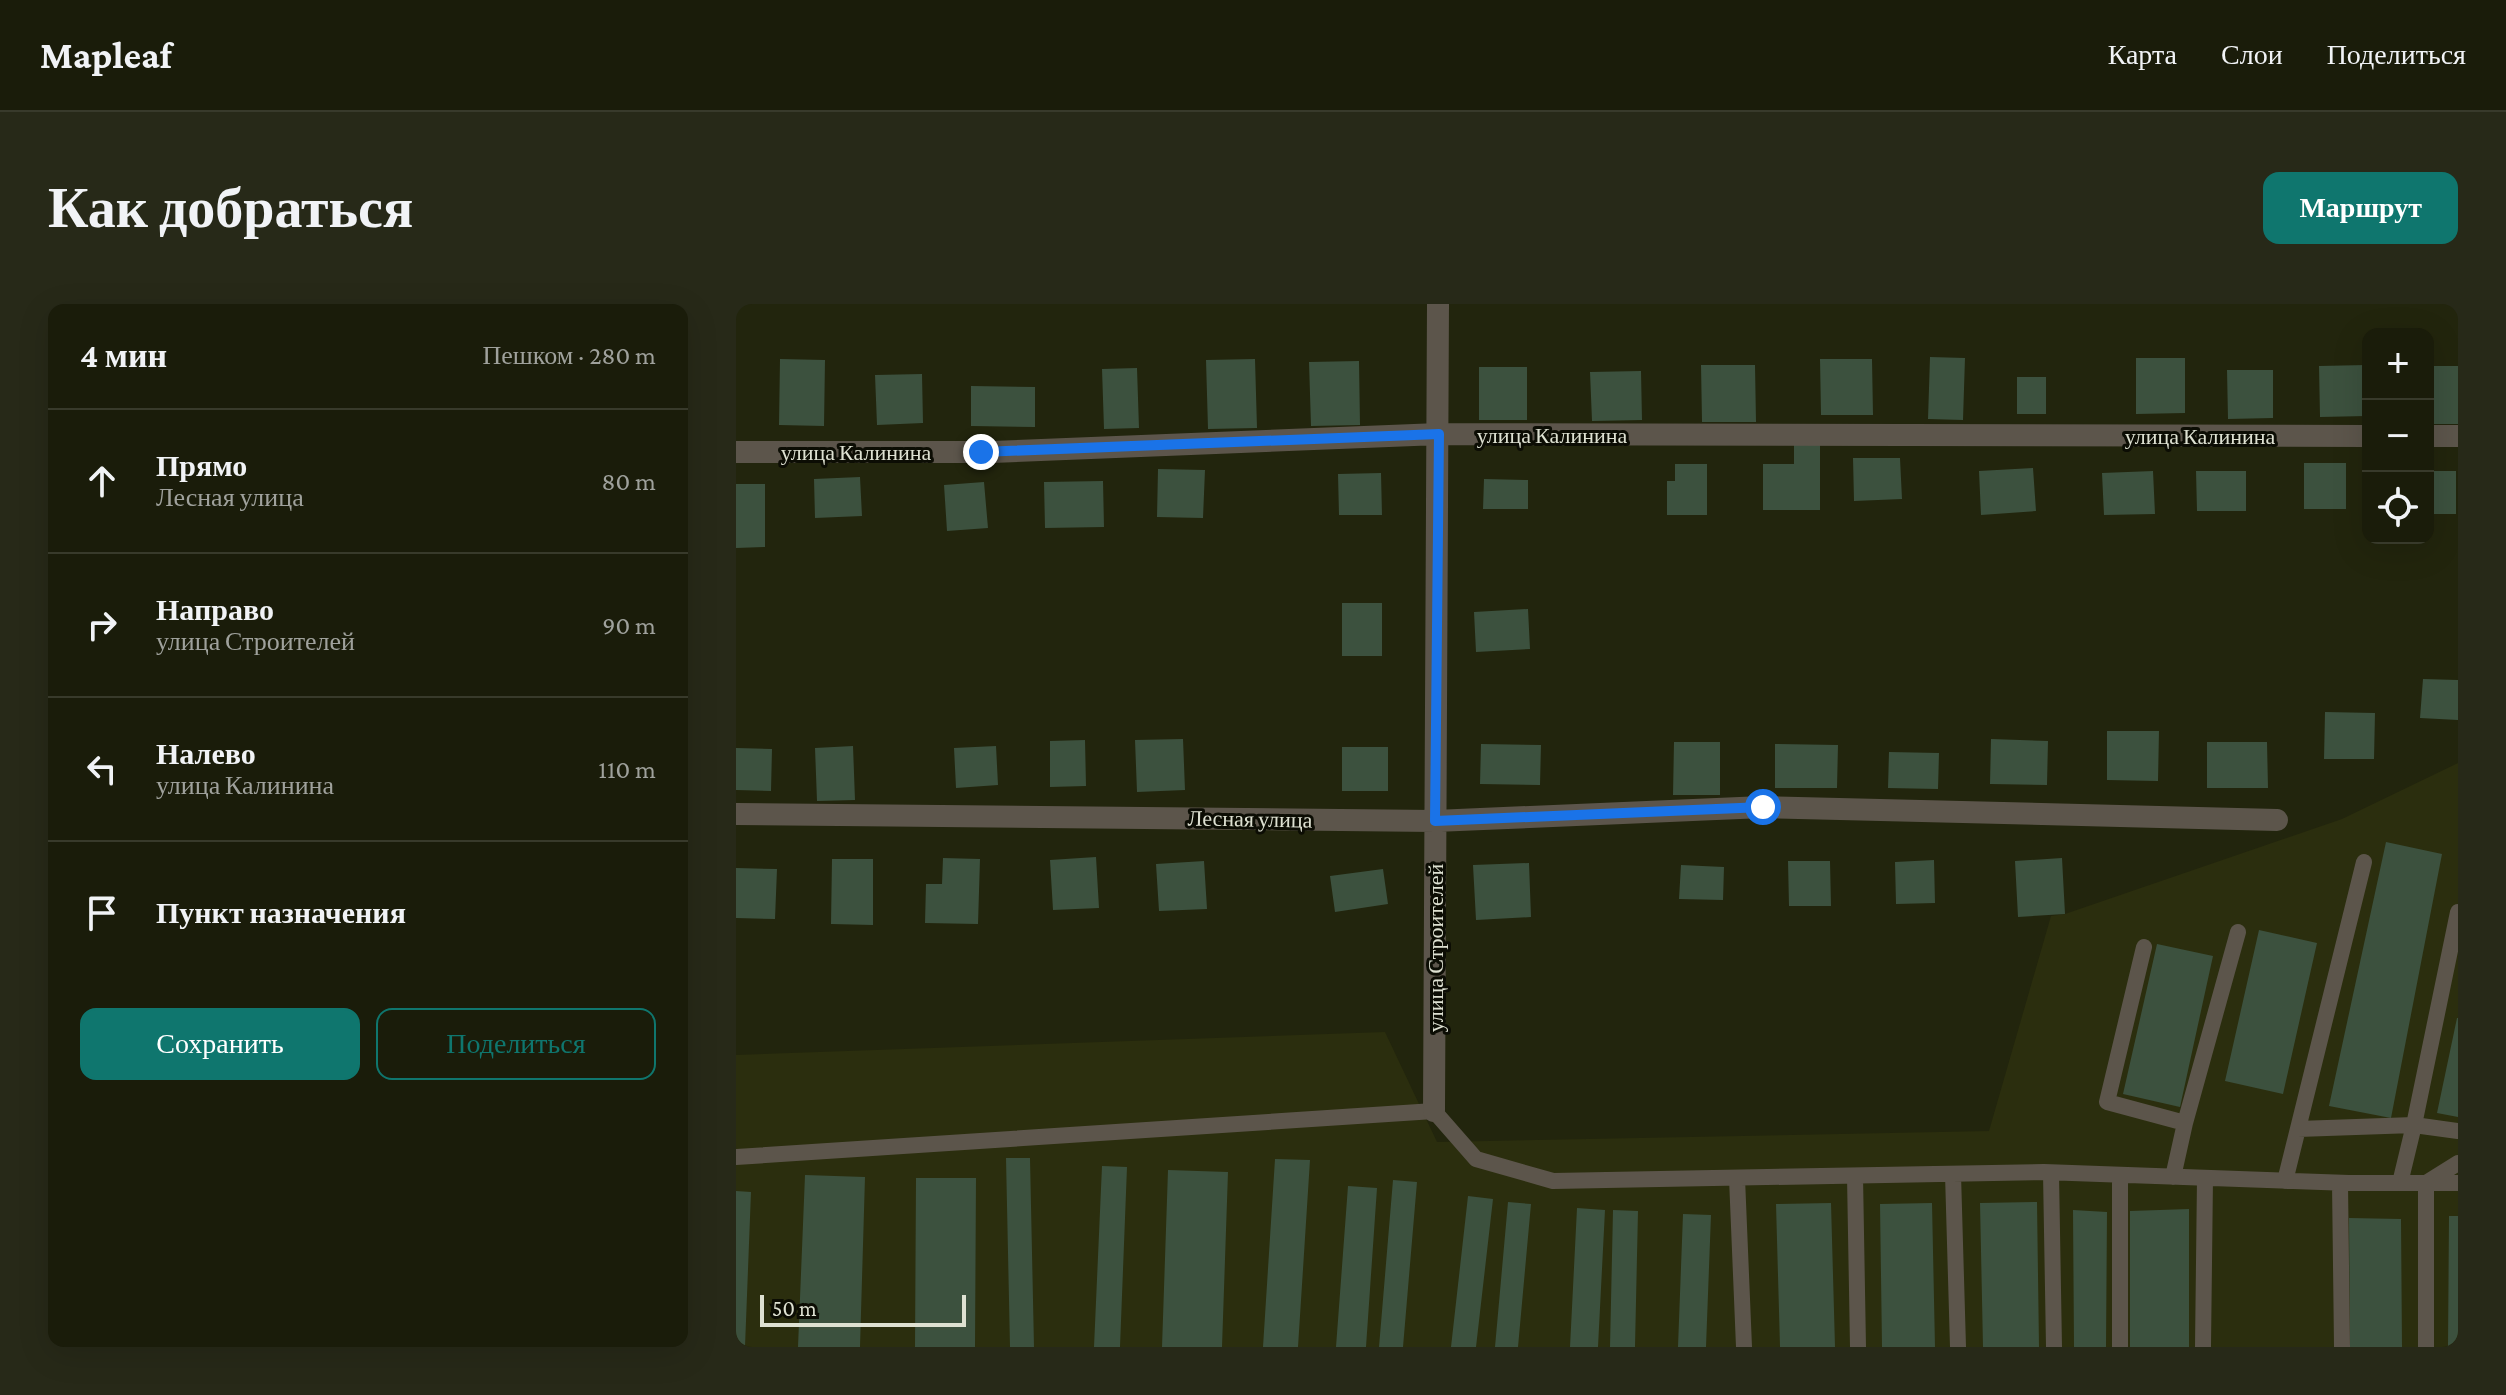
<!DOCTYPE html>
<html lang="ru">
<meta charset="utf-8">
<style>
:root{--surface:#1a1c0a;--page:#272918;--text:#f1f3f6;--muted:#9fa19c;--line:#383a2b;--accent:#0f766e}
body{margin:0;font-family:"Crimson Pro",serif;background:var(--page);color:var(--text)}
.controls{position:absolute;right:24px;top:24px;display:grid;overflow:hidden;border-radius:16px;box-shadow:0 8px 32px #0002}
.controls button{width:72px;height:72px;display:grid;place-items:center;padding:0;border:0;border-bottom:2px solid var(--line);background:var(--surface);color:var(--text);font:40px sans-serif}
.scale{position:absolute;left:24px;bottom:20px;width:206px;box-sizing:border-box;padding-left:8px;border:4px solid #dee1d2;border-top:0;font-size:22px;line-height:28px;white-space:nowrap;color:#dee1d2;-webkit-text-stroke:6px #0c0d04;paint-order:stroke}
.stop{position:absolute;width:24px;height:24px;margin:-18px;border:6px solid #1a73e8;border-radius:50%;background:#fff}
.stop.end{background:#1a73e8;border-color:#fff;box-shadow:0 2px 8px #0008}
.list{margin:0;padding:0;list-style:none}
h2{display:flex;justify-content:space-between;align-items:center;height:104px;margin:0;padding:0 32px;font-size:34px}
h2 small{font-size:26px;font-weight:400;color:var(--muted)}
.list li{display:grid;grid-template-columns:52px 1fr auto;gap:24px;align-items:center;box-sizing:border-box;height:144px;padding:0 32px;border-top:2px solid var(--line)}
.list b{display:block;font-size:30px;white-space:nowrap}
.list p{margin:0;font-size:26px;white-space:nowrap;color:var(--muted)}
.list em{font-size:26px;font-style:normal;color:var(--muted)}
.actions{display:flex;gap:16px;padding:24px 32px}
.actions a{flex:1;padding:18px 0;border:2px solid var(--accent);border-radius:16px;text-align:center;font-size:28px;color:var(--accent)}
.actions .main{background:var(--accent);color:#fff}
.icon{flex:none;width:44px;height:44px;fill:none;stroke:currentColor;stroke-width:2;stroke-linecap:round;stroke-linejoin:round}
.map{position:relative;flex:none;width:1722px;height:1043px;overflow:hidden;border-radius:16px}
header{display:flex;align-items:center;gap:48px;box-sizing:border-box;height:112px;padding:0 40px;background:var(--surface);border-bottom:2px solid var(--line)}
header strong{font-size:38px}
nav{display:flex;gap:44px;margin-inline-start:auto;font-size:28px}
.intro{display:flex;align-items:center;justify-content:space-between;box-sizing:border-box;height:192px;padding:0 48px}
h1{margin:0;font-size:56px}
.button{padding:20px 36px;border-radius:16px;background:var(--accent);color:#fff;font-size:28px;font-weight:700}
main{display:flex;gap:48px;padding:0 48px}
aside{flex:1;background:var(--surface);border-radius:16px;box-shadow:0 8px 32px #0002}
.map>svg:first-child{display:block}
</style>
<header>
<strong>Mapleaf</strong>
<nav><a>Карта</a><a>Слои</a><a>Поделиться</a></nav>
</header>
<div class="intro"><h1>Как добраться</h1><a class="button">Маршрут</a></div>
<main>
<aside>
<h2>4 мин<small>Пешком · 280 m</small></h2>
<ul class="list">
<li><svg class="icon" aria-label="ahead" viewBox="0 0 24 24"><path d="M12 20V5M6 11l6-6 6 6"/></svg><div><b>Прямо</b><p>Лесная улица</p></div><em>80 m</em></li>
<li><svg class="icon" aria-label="right" viewBox="0 0 24 24"><path d="M7 20v-9h11M14 6l5 5-5 5"/></svg><div><b>Направо</b><p>улица Строителей</p></div><em>90 m</em></li>
<li><svg class="icon" aria-label="left" viewBox="0 0 24 24"><path d="M17 20v-9H6M10 6l-5 5 5 5"/></svg><div><b>Налево</b><p>улица Калинина</p></div><em>110 m</em></li>
<li><svg class="icon" aria-label="arrive" viewBox="0 0 24 24"><path d="M6 21V4h12l-3 4 3 4H6"/></svg><div><b>Пункт назначения</b></div></li>
</ul>
<div class="actions"><a class="main">Сохранить</a><a>Поделиться</a></div>
</aside>
<div class="map">
<svg width="1722" height="1043" viewBox="0 0 1722 1043">
<rect width="100%" height="100%" fill="#22250d"/>
<path fill="#2b2e0e" d="M 1722,459 L 1722,1043 L 0,1043 L 0,751 L 649,728 L 701,838 L 1253,827 L 1315,612 L 1329,610 L 1606,515 Z"/>
<path fill="#3c513e" d="M 1194,53 L 1229,54 L 1227,116 L 1192,115 Z
M 1400,54 L 1449,54 L 1449,109 L 1400,110 Z
M 44,55 L 89,56 L 88,122 L 43,121 Z
M 519,55 L 521,124 L 472,125 L 470,56 Z
M 1084,55 L 1136,55 L 1137,111 L 1085,111 Z
M 623,57 L 624,121 L 575,122 L 573,58 Z
M 965,61 L 1019,61 L 1020,118 L 966,118 Z
M 1630,61 L 1631,112 L 1584,113 L 1583,62 Z
M 1692,62 L 1722,62 L 1722,120 L 1692,120 Z
M 743,63 L 791,63 L 791,116 L 743,116 Z
M 401,64 L 403,124 L 368,125 L 366,65 Z
M 1491,66 L 1537,66 L 1537,114 L 1492,115 Z
M 905,67 L 906,116 L 856,117 L 854,68 Z
M 186,70 L 187,119 L 141,121 L 139,71 Z
M 1281,73 L 1310,73 L 1310,110 L 1281,110 Z
M 235,82 L 299,83 L 299,123 L 235,122 Z
M 1058,138 L 1084,138 L 1084,206 L 1027,206 L 1027,160 L 1058,160 Z
M 1117,154 L 1164,154 L 1166,195 L 1118,197 Z
M 1568,159 L 1610,159 L 1610,205 L 1568,205 Z
M 939,160 L 971,160 L 971,211 L 931,211 L 931,177 L 939,177 Z
M 1297,164 L 1300,207 L 1245,211 L 1243,167 Z
M 422,165 L 469,166 L 467,214 L 421,213 Z
M 1417,167 L 1419,210 L 1368,211 L 1366,169 Z
M 1460,167 L 1510,167 L 1510,207 L 1461,207 Z
M 1692,167 L 1720,167 L 1720,210 L 1692,210 Z
M 645,169 L 646,211 L 603,211 L 602,170 Z
M 124,173 L 126,212 L 79,214 L 78,175 Z
M 748,175 L 792,176 L 792,205 L 747,205 Z
M 367,177 L 368,223 L 309,224 L 308,178 Z
M 248,178 L 252,224 L 211,227 L 208,181 Z
M 0,180 L 29,180 L 29,243 L 0,244 Z
M 606,299 L 646,299 L 646,352 L 606,352 Z
M 792,305 L 794,345 L 740,348 L 738,308 Z
M 1687,375 L 1722,376 L 1722,416 L 1684,414 Z
M 1589,408 L 1639,409 L 1638,455 L 1588,455 Z
M 1371,427 L 1423,427 L 1422,477 L 1371,476 Z
M 447,435 L 449,486 L 401,488 L 399,436 Z
M 1255,435 L 1312,437 L 1311,481 L 1254,480 Z
M 349,436 L 350,482 L 314,483 L 314,437 Z
M 938,438 L 984,438 L 984,491 L 937,491 Z
M 1471,438 L 1531,438 L 1532,484 L 1471,484 Z
M 745,440 L 805,441 L 804,481 L 744,480 Z
M 1039,440 L 1102,441 L 1101,484 L 1039,484 Z
M 117,442 L 119,496 L 81,497 L 79,444 Z
M 260,442 L 262,481 L 220,484 L 218,444 Z
M 606,443 L 652,443 L 652,487 L 606,487 Z
M 0,444 L 36,445 L 35,487 L 0,486 Z
M 1153,448 L 1203,449 L 1202,485 L 1152,484 Z
M 1650,538 L 1706,550 L 1655,814 L 1593,802 Z
M 360,553 L 363,604 L 317,606 L 314,556 Z
M 207,554 L 244,555 L 242,620 L 189,619 L 190,580 L 206,580 Z
M 1326,554 L 1329,610 L 1282,613 L 1279,557 Z
M 96,555 L 137,555 L 137,621 L 95,620 Z
M 1198,556 L 1199,599 L 1160,600 L 1159,558 Z
M 468,557 L 471,605 L 423,607 L 420,560 Z
M 1052,557 L 1094,557 L 1095,602 L 1053,602 Z
M 793,559 L 795,613 L 740,616 L 737,561 Z
M 945,561 L 988,563 L 987,596 L 943,595 Z
M 0,564 L 41,565 L 39,615 L 0,614 Z
M 647,565 L 652,600 L 599,608 L 594,572 Z
M 1523,626 L 1581,639 L 1547,790 L 1489,777 Z
M 1421,640 L 1477,652 L 1444,803 L 1387,790 Z
M 1721,714 L 1722,714 L 1722,813 L 1701,809 Z
M 270,854 L 294,854 L 298,1043 L 274,1043 Z
M 539,855 L 574,856 L 562,1043 L 527,1043 Z
M 366,862 L 391,863 L 384,1043 L 358,1043 Z
M 432,866 L 492,868 L 486,1043 L 426,1043 Z
M 69,871 L 129,873 L 124,1043 L 62,1043 Z
M 180,874 L 240,874 L 239,1043 L 179,1043 Z
M 657,876 L 681,878 L 667,1043 L 643,1043 Z
M 612,882 L 641,884 L 630,1043 L 600,1043 Z
M 0,887 L 15,888 L 9,1043 L 0,1043 Z
M 732,892 L 757,895 L 740,1043 L 715,1043 Z
M 772,898 L 795,900 L 782,1043 L 759,1043 Z
M 1301,898 L 1303,1043 L 1247,1043 L 1244,899 Z
M 1095,899 L 1099,1043 L 1044,1043 L 1040,900 Z
M 1196,899 L 1199,1043 L 1146,1043 L 1144,900 Z
M 841,904 L 869,906 L 862,1043 L 834,1043 Z
M 1453,905 L 1453,1043 L 1394,1043 L 1394,907 Z
M 877,906 L 902,907 L 899,1043 L 874,1043 Z
M 1337,906 L 1371,908 L 1370,1043 L 1338,1043 Z
M 947,910 L 975,911 L 970,1043 L 942,1043 Z
M 1713,912 L 1722,912 L 1722,1043 L 1712,1043 Z
M 1613,914 L 1665,915 L 1666,1043 L 1614,1043 Z"/>
<g fill="none" stroke-linecap="round" stroke-linejoin="round">
<path stroke="#5c554b" stroke-width="16" d="M 1408,643 L 1371,798 L 1449,819 L 1437,873
M 1449,819 L 1502,628
M 1562,825 L 1678,821 L 1722,608
M 0,853 L 698,807 L 740,855 L 817,877 L 1308,868 L 1613,879 L 1722,879
M 1315,869 L 1318,1043
M 1217,870 L 1222,1043
M 1384,871 L 1384,1043
M 1119,872 L 1122,1043
M 1001,874 L 1008,1043
M 1549,877 L 1628,558
M 1604,879 L 1606,1043
M 1664,879 L 1678,821 L 1722,827
M 1467,1043 L 1469,874
M 1690,1043 L 1690,879 L 1722,859"/>
<path stroke="#5c554b" stroke-width="22" d="M 1692,132 L 1722,132
M 0,148 L 256,148 L 703,130 L 1632,132
M 0,510 L 699,517 L 1027,503 L 1541,516
M 698,807 L 702,0"/>
</g>
<g fill="none" stroke-linecap="round" stroke-linejoin="round">
<path stroke="#1a73e8" stroke-width="10" d="M 245,148 L 703,130 L 699,517 L 1027,503"/>
</g>
<g text-anchor="middle" dominant-baseline="central" stroke-width="6" stroke-linejoin="round" paint-order="stroke">
<g font-size="22" fill="#dee1d2" stroke="#0c0d04">
<text x="816" y="131">улица Калинина</text>
<text x="1464" y="132">улица Калинина</text>
<text x="120" y="148">улица Калинина</text>
<text transform="translate(514 515) rotate(1)">Лесная улица</text>
<text transform="translate(699 644) rotate(-90)">улица Строителей</text>
</g>
</g>
</svg>
<div class="controls">
<button>+</button>
<button>−</button>
<button><svg class="icon" aria-label="locate" viewBox="0 0 24 24"><circle cx="12" cy="12" r="6"/><path d="M12 2v4M12 18v4M2 12h4M18 12h4"/></svg></button>
</div>
<div class="scale">50 m</div>
<div class="stop" style="left:1027px;top:503px"></div>
<div class="stop end" style="left:245px;top:148px"></div>
</div>
</main>
